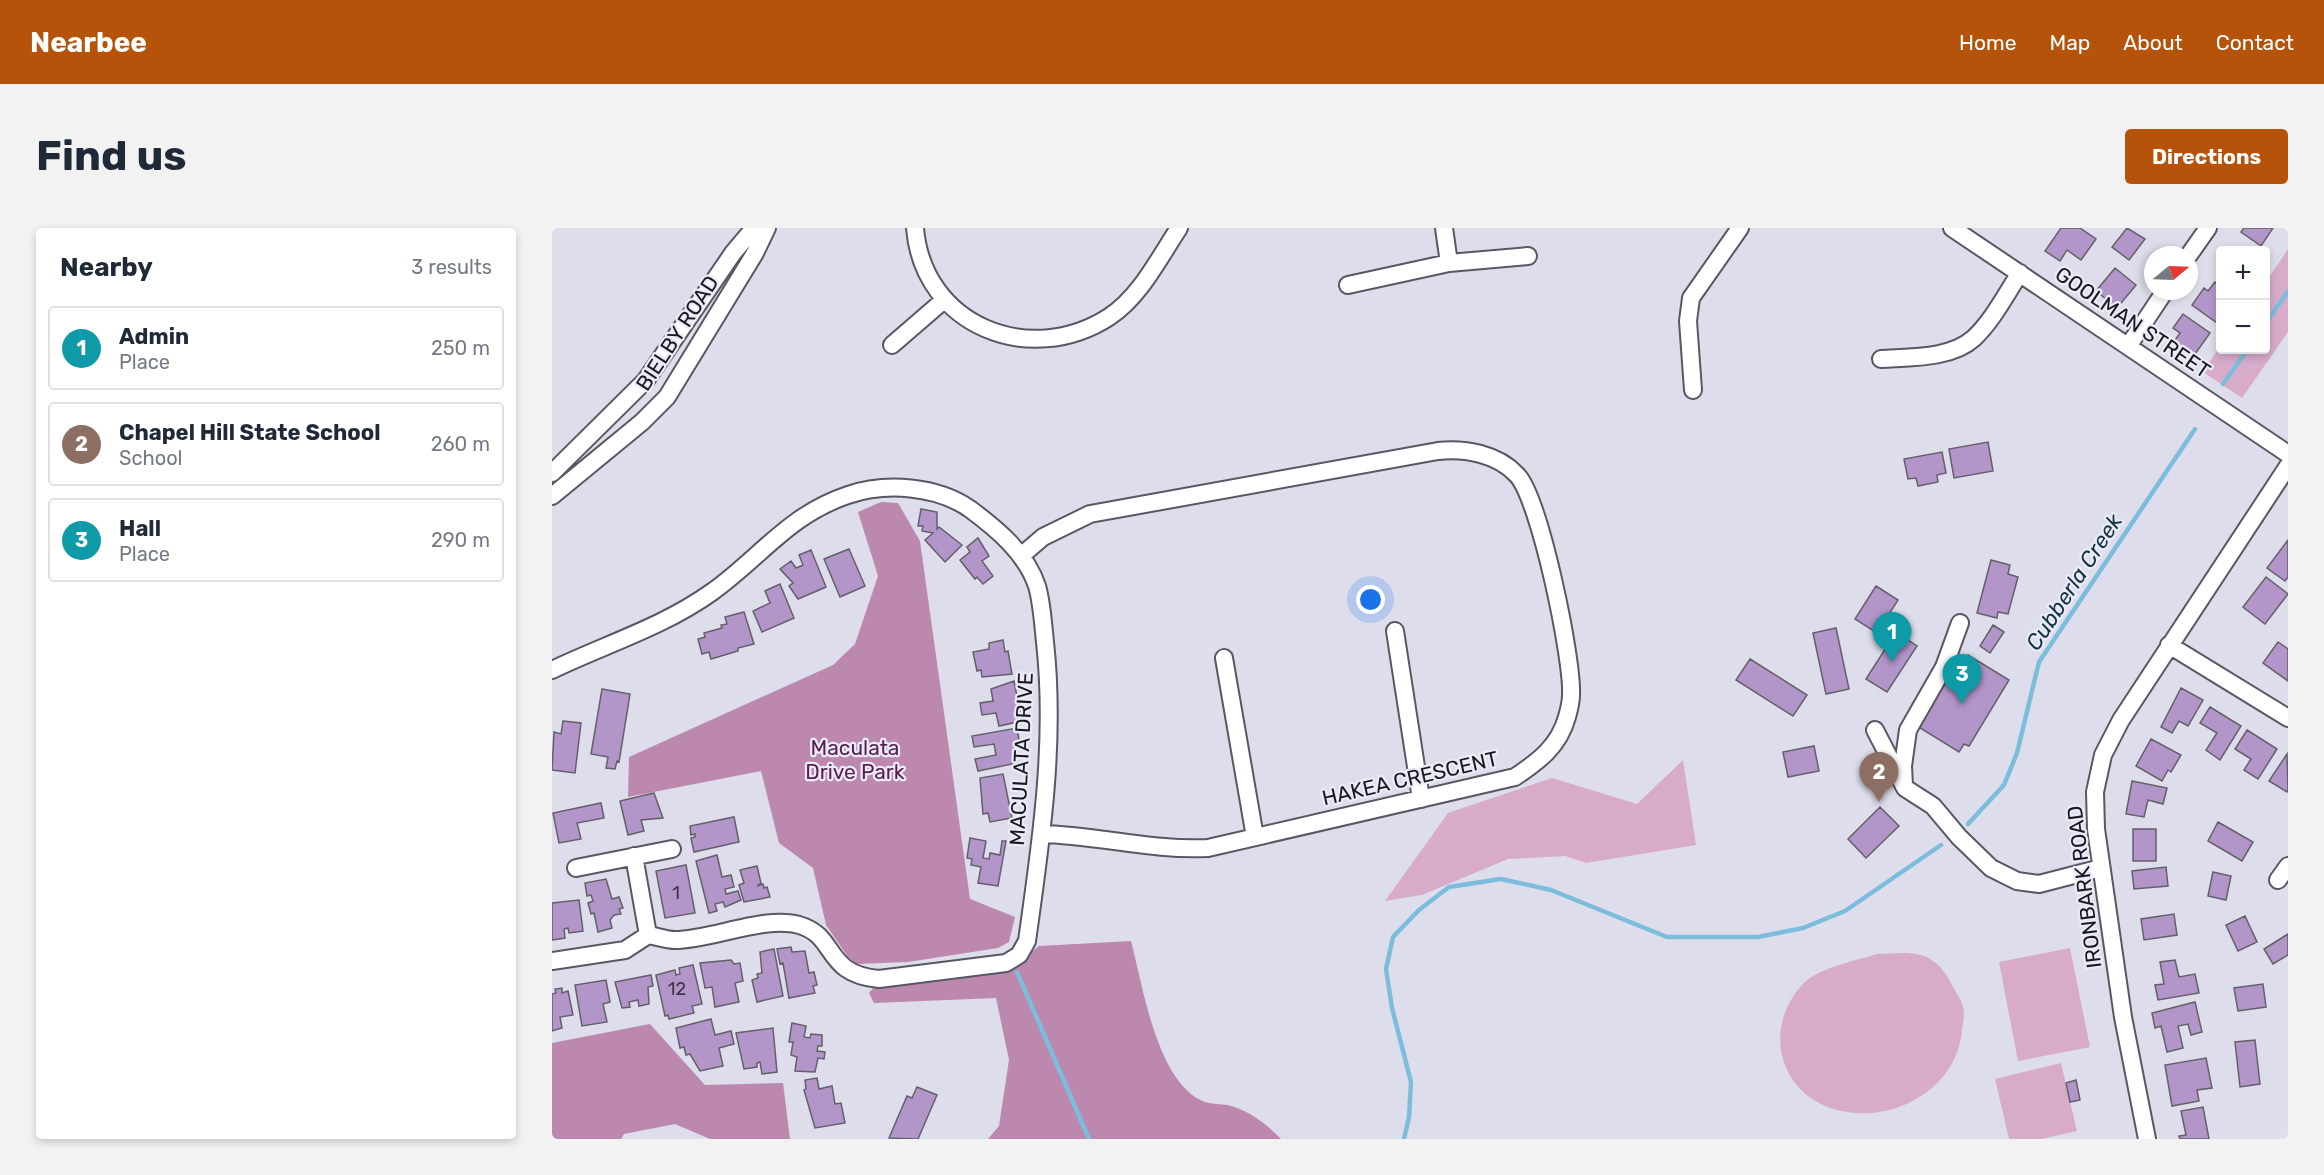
<!DOCTYPE html>
<meta charset="utf-8">
<style>
:root{--surface:#fff;--page:#f2f2f3;--text:#1f2937;--muted:#747a83;--line:#e0e1e3;--accent:#b45309}
body{margin:0;font-family:Rubik,sans-serif;background:var(--page);color:var(--text)}
.controls{position:absolute;right:18px;top:18px;display:grid;overflow:hidden;border-radius:6px;box-shadow:0 3px 9px #0003}
.controls button{width:54px;height:54px;display:grid;place-items:center;padding:0;border:0;border-bottom:2px solid var(--line);background:var(--surface);color:var(--text);font:30px sans-serif}
.compass{position:absolute;left:1592px;top:18px;width:54px;height:54px;border-radius:50%;background:var(--surface);box-shadow:0 3px 9px #0003;rotate:71deg}
.you{position:absolute;left:819px;top:372px;width:21px;height:21px;margin:-15px;border:4px solid #fff;border-radius:50%;background:#1a73e8;box-shadow:0 0 0 9px #1a73e833}
.badge{display:grid;place-items:center;width:39px;height:39px;border-radius:50%;background:var(--accent);color:#fff;font-size:20px;font-weight:700}
.pin{position:absolute;translate:-50% -50px;filter:drop-shadow(0 2px 3px #0008)}
.pin::after{content:'';position:absolute;top:32px;width:21px;height:18px;background:inherit;clip-path:polygon(0 0,100% 0,50% 100%)}
.list{margin:0;padding:0;list-style:none}
h2{display:flex;justify-content:space-between;align-items:center;height:78px;margin:0;padding:0 24px;font-size:26px}
h2 small{font-size:20px;font-weight:400;color:var(--muted)}
.list li{display:grid;grid-template-columns:39px 1fr auto;gap:18px;align-items:center;box-sizing:border-box;height:84px;margin:0 12px 12px;padding:0 12px;border:2px solid var(--line);border-radius:6px}
.list b{display:block;font-size:22px;white-space:nowrap}
.list p{margin:0;font-size:20px;white-space:nowrap;color:var(--muted)}
.list em{font-size:20px;font-style:normal;color:var(--muted)}
.map{position:relative;flex:none;width:1736px;height:911px;overflow:hidden;border-radius:6px}
header{display:flex;align-items:center;gap:36px;box-sizing:border-box;height:84px;padding:0 30px;background:var(--accent);color:#fff}
header strong{font-size:28px}
nav{display:flex;gap:33px;margin-inline-start:auto;font-size:21px}
.intro{display:flex;align-items:center;justify-content:space-between;box-sizing:border-box;height:144px;padding:0 36px}
h1{margin:0;font-size:42px}
.button{padding:15px 27px;border-radius:6px;background:var(--accent);color:#fff;font-size:21px;font-weight:700}
main{display:flex;gap:36px;padding:0 36px}
aside{flex:1;background:var(--surface);border-radius:6px;box-shadow:0 3px 9px #0003}
.map>svg:first-child{display:block}
</style>
<header>
<strong>Nearbee</strong>
<nav><a>Home</a><a>Map</a><a>About</a><a>Contact</a></nav>
</header>
<div class="intro"><h1>Find us</h1><a class="button">Directions</a></div>
<main>
<aside>
<h2>Nearby<small>3 results</small></h2>
<ul class="list">
<li><span class="badge" style="background:#0f9aa8">1</span><div><b>Admin</b><p>Place</p></div><em>250 m</em></li>
<li><span class="badge" style="background:#8d6e63">2</span><div><b>Chapel Hill State School</b><p>School</p></div><em>260 m</em></li>
<li><span class="badge" style="background:#0f9aa8">3</span><div><b>Hall</b><p>Place</p></div><em>290 m</em></li>
</ul>
</aside>
<div class="map">
<svg width="1736" height="911" viewBox="0 0 1736 911">
<rect width="100%" height="100%" fill="#ddddeb"/>
<path fill="#d8abcb" d="M 1736,21 L 1736,104 L 1690,170 L 1651,144 L 1668,118 L 1668,122 L 1714,122 L 1714,54 Z
M 1131,532 L 1144,617 L 1034,635 L 1013,628 L 956,631 L 870,667 L 833,673 L 896,585 L 1000,550 L 1085,576 Z
M 1518,720 L 1538,819 L 1466,833 L 1447,734 Z
M 1325,726 C 1342,726 1363,722 1378,731 C 1389,737 1396,749 1401,759 C 1404,765 1410,773 1411,779 C 1413,786 1411,795 1410,802 C 1405,863 1337,898 1282,881 C 1226,864 1211,800 1250,757 C 1265,740 1303,733 1325,726 Z
M 1509,835 L 1525,903 L 1489,911 L 1457,911 L 1443,851 Z"/>
<path fill="#bc88ae" d="M 329,274 L 346,275 L 368,313 L 418,671 L 463,689 L 457,714 L 446,720 L 356,734 L 305,736 L 296,729 L 274,697 L 261,640 L 227,615 L 209,543 L 76,569 L 77,529 L 281,437 L 303,416 L 326,348 L 306,284 Z
M 579,713 C 591,758 605,856 653,874 C 660,876 669,876 676,877 C 696,882 715,896 729,911 L 436,911 L 447,898 L 457,832 L 444,770 L 322,775 L 317,765 L 322,759 L 456,742 L 487,718 Z
M 98,796 L 153,857 L 231,855 L 238,911 L 158,911 L 123,896 L 72,906 L 69,911 L 0,911 L 0,815 Z"/>
<g fill="none" stroke-linecap="round" stroke-linejoin="round">
<path stroke="#7cbddd" stroke-width="4.5" d="M 1714,95 L 1736,63
M 1671,156 L 1695,122
M 1416,596 L 1452,557 L 1465,525 L 1487,434 L 1643,201
M 465,744 L 537,911
M 852,911 L 857,889 L 859,854 L 840,780 L 834,741 L 841,709 L 867,682 L 897,659 L 949,651 L 999,662 L 1115,709 L 1206,709 L 1251,700 L 1293,683 L 1389,617"/>
</g>
<path fill="#b295c9" stroke="#655f6a" stroke-width="1.5" d="M 1509,0 L 1528,0 L 1544,11 L 1529,32 L 1515,22 L 1508,33 L 1493,23 Z
M 1575,0 L 1593,11 L 1577,32 L 1560,19 Z
M 1692,0 L 1721,0 L 1709,18 L 1689,4 Z
M 1563,40 L 1584,57 L 1565,80 L 1544,63 Z
M 1663,54 L 1668,58 L 1668,97 L 1640,77 L 1652,60 L 1656,63 Z
M 1631,86 L 1658,105 L 1641,129 L 1621,115 L 1628,105 L 1621,100 Z
M 1436,214 L 1441,243 L 1402,250 L 1397,221 Z
M 1390,224 L 1394,245 L 1385,247 L 1386,254 L 1366,258 L 1364,250 L 1356,251 L 1352,231 Z
M 369,281 L 385,284 L 385,301 L 387,299 L 410,317 L 393,334 L 373,312 L 381,305 L 370,303 L 371,298 L 366,298 Z
M 426,310 L 437,328 L 430,333 L 441,348 L 431,356 L 425,349 L 423,351 L 408,332 L 418,324 L 415,319 Z
M 1736,312 L 1736,349 L 1733,353 L 1715,340 Z
M 297,321 L 313,358 L 288,369 L 272,331 Z
M 259,322 L 274,359 L 246,371 L 237,358 L 241,355 L 228,341 L 239,333 L 244,340 L 251,337 L 247,327 Z
M 1439,332 L 1458,337 L 1456,346 L 1466,349 L 1456,386 L 1446,384 L 1445,390 L 1425,385 Z
M 1714,349 L 1736,366 L 1713,396 L 1691,379 Z
M 228,356 L 242,390 L 210,404 L 201,383 L 218,375 L 213,363 Z
M 1324,358 L 1346,372 L 1325,405 L 1303,391 Z
M 192,384 L 202,416 L 186,420 L 186,423 L 159,431 L 157,424 L 150,426 L 146,411 L 153,409 L 152,405 L 170,400 L 169,397 L 175,396 L 173,389 Z
M 1441,397 L 1452,404 L 1438,425 L 1428,418 Z
M 1284,400 L 1297,461 L 1274,466 L 1261,405 Z
M 1344,404 L 1365,418 L 1335,464 L 1314,451 Z
M 451,412 L 453,424 L 456,423 L 460,446 L 430,449 L 429,442 L 425,443 L 421,424 L 437,421 L 437,415 Z
M 1726,414 L 1736,421 L 1736,453 L 1711,435 Z
M 1416,427 L 1457,452 L 1417,518 L 1412,516 L 1407,524 L 1365,498 L 1394,451 L 1399,454 Z
M 1198,431 L 1255,467 L 1241,488 L 1184,452 Z
M 462,453 L 470,493 L 447,498 L 444,485 L 430,487 L 428,475 L 441,473 L 439,461 Z
M 1629,460 L 1651,472 L 1636,498 L 1627,493 L 1620,505 L 1609,499 Z
M 50,461 L 78,466 L 67,534 L 65,533 L 63,541 L 54,540 L 56,529 L 39,526 Z
M 1658,479 L 1689,498 L 1668,532 L 1654,522 L 1665,505 L 1648,495 Z
M 11,493 L 29,495 L 23,545 L 0,542 L 2,504 L 9,506 Z
M 465,500 L 468,517 L 462,518 L 465,535 L 426,543 L 423,531 L 444,527 L 442,516 L 422,519 L 420,508 Z
M 1695,502 L 1725,521 L 1706,551 L 1692,542 L 1699,531 L 1683,521 Z
M 1599,511 L 1629,527 L 1619,544 L 1616,542 L 1610,553 L 1584,538 Z
M 1262,518 L 1267,543 L 1236,549 L 1231,524 Z
M 1735,526 L 1736,562 L 1735,564 L 1717,553 Z
M 451,546 L 460,590 L 438,594 L 436,585 L 431,586 L 428,550 Z
M 1580,553 L 1615,560 L 1611,576 L 1596,572 L 1592,589 L 1574,586 Z
M 102,565 L 111,590 L 89,592 L 92,603 L 76,607 L 68,573 Z
M 49,575 L 52,590 L 25,595 L 29,611 L 7,615 L 1,585 Z
M 1328,579 L 1347,598 L 1314,630 L 1296,611 Z
M 182,589 L 187,614 L 142,624 L 139,610 L 143,609 L 143,606 L 139,607 L 138,598 Z
M 1666,594 L 1701,614 L 1690,633 L 1656,613 Z
M 1581,601 L 1604,601 L 1604,633 L 1581,633 Z
M 418,610 L 434,613 L 431,630 L 437,631 L 438,625 L 448,627 L 450,613 L 454,613 L 446,658 L 426,655 L 429,639 L 419,637 L 420,631 L 415,630 Z
M 165,627 L 170,649 L 179,647 L 182,659 L 173,661 L 174,666 L 186,663 L 189,672 L 173,679 L 171,674 L 163,676 L 165,683 L 157,685 L 144,633 Z
M 134,637 L 143,685 L 113,690 L 104,643 Z
M 205,638 L 209,655 L 205,658 L 211,656 L 212,660 L 215,659 L 218,669 L 192,674 L 187,657 L 192,655 L 188,642 Z
M 1614,639 L 1616,658 L 1582,661 L 1580,643 Z
M 1661,644 L 1679,648 L 1674,672 L 1656,668 Z
M 54,651 L 60,671 L 67,669 L 71,680 L 67,681 L 69,686 L 62,687 L 58,692 L 60,700 L 46,704 L 42,685 L 39,686 L 36,675 L 41,673 L 39,667 L 35,668 L 33,655 Z
M 27,672 L 31,703 L 17,705 L 16,700 L 12,701 L 13,710 L 0,712 L 0,675 Z
M 1622,686 L 1625,707 L 1592,712 L 1589,691 Z
M 1693,688 L 1705,714 L 1686,723 L 1674,697 Z
M 1736,706 L 1736,727 L 1721,736 L 1712,721 Z
M 239,719 L 240,724 L 253,723 L 257,745 L 262,744 L 265,757 L 261,758 L 263,765 L 237,770 L 231,735 L 228,736 L 225,721 Z
M 222,721 L 231,768 L 205,774 L 200,752 L 206,750 L 205,746 L 210,745 L 208,724 Z
M 179,732 L 182,736 L 188,735 L 191,753 L 183,755 L 187,774 L 163,779 L 160,759 L 153,760 L 148,735 Z
M 1623,732 L 1627,749 L 1643,746 L 1647,765 L 1606,772 L 1603,757 L 1612,756 L 1608,734 Z
M 141,737 L 150,776 L 140,778 L 142,785 L 117,791 L 116,787 L 113,788 L 104,747 L 123,742 L 124,747 L 128,746 L 127,740 Z
M 99,747 L 101,758 L 96,759 L 97,776 L 87,778 L 86,772 L 77,774 L 78,779 L 70,780 L 63,754 Z
M 54,752 L 58,774 L 51,776 L 55,794 L 30,798 L 23,757 Z
M 1711,756 L 1714,779 L 1686,783 L 1682,760 Z
M 10,760 L 10,765 L 16,763 L 21,787 L 8,789 L 10,800 L 0,803 L 0,766 L 4,765 L 3,761 Z
M 1643,774 L 1650,804 L 1639,807 L 1636,796 L 1626,798 L 1631,820 L 1615,824 L 1609,798 L 1603,800 L 1600,785 Z
M 159,791 L 163,807 L 179,803 L 182,816 L 167,820 L 171,838 L 148,843 L 138,826 L 134,827 L 132,819 L 128,820 L 124,800 Z
M 240,795 L 254,798 L 252,809 L 258,810 L 259,806 L 270,807 L 270,818 L 266,818 L 265,823 L 273,824 L 272,831 L 266,830 L 263,844 L 243,843 L 245,829 L 239,827 L 241,814 L 237,814 Z
M 221,800 L 225,844 L 210,846 L 208,834 L 205,835 L 205,839 L 192,841 L 184,805 Z
M 1703,812 L 1708,856 L 1688,859 L 1683,814 Z
M 1654,830 L 1660,860 L 1645,862 L 1647,873 L 1620,878 L 1613,837 Z
M 265,850 L 267,861 L 280,858 L 283,876 L 289,875 L 293,895 L 263,900 L 252,862 L 254,861 L 253,852 Z
M 1524,852 L 1528,872 L 1518,874 L 1514,855 Z
M 365,859 L 385,867 L 366,911 L 337,910 L 355,868 L 360,870 Z
M 1651,879 L 1657,911 L 1628,911 L 1627,908 L 1634,907 L 1629,883 Z"/>
<g fill="none" stroke-linecap="round" stroke-linejoin="round">
<defs>
<path id="minor" d="M 363,0 C 371,98 478,140 557,89 C 588,69 607,30 627,0
M 892,0 L 897,35
M 1400,0 L 1736,226
M 1637,27 L 1656,0
M 796,57 L 897,35 L 976,28
M 340,117 L 392,72
M 1577,117 L 1613,63
M 1329,131 C 1358,129 1399,131 1422,110 C 1441,92 1454,66 1468,45
M 1141,162 L 1136,93 L 1139,70 L 1188,0
M 0,245 L 94,152 L 181,25 L 202,0
M 0,268 L 90,194 L 115,169 L 203,25 L 215,0
M 469,328 L 491,309 L 538,286 L 886,223 C 913,220 946,226 965,247 C 988,271 1021,432 1019,467 C 1019,474 1017,482 1015,489 C 1007,518 987,533 963,549 L 656,620 C 600,623 545,607 489,606
M 843,403 L 869,571
M 1617,417 L 1736,490
M 672,430 L 703,609
M 0,442 C 54,416 111,399 160,364 C 208,330 236,287 296,267 C 334,254 385,258 418,281 C 445,301 474,325 485,358 C 490,375 491,396 493,414 C 504,513 489,614 475,713 L 467,727 L 454,735 L 327,751 C 271,746 286,708 247,697 C 215,687 158,712 123,712 C 114,712 104,708 96,707 L 73,722 L 0,733
M 1323,502 L 1353,560 L 1381,578 L 1407,609 L 1439,640 L 1465,653 L 1487,656 L 1549,640
M 1352,558 L 1351,538 L 1356,502 L 1392,439 L 1408,395
M 82,628 L 96,707
M 24,640 L 120,621
M 1726,652 L 1736,638
M 1595,911 L 1571,789 L 1544,601 L 1543,564 L 1551,527 L 1569,492 L 1736,238"/>
</defs>
<use href="#minor" stroke="#575863" stroke-width="20"/>
<use href="#minor" stroke="#fff" stroke-width="16"/>
</g>
<g text-anchor="middle" dominant-baseline="central" stroke-width="4.5" stroke-linejoin="round" paint-order="stroke">
<g font-size="18" fill="#3e3748">
<text x="124" y="665">1</text>
<text x="125" y="761">12</text>
</g>
<g font-size="21" fill="#18181d" stroke="#eaebf8">
<text transform="translate(1581 94) rotate(34)">GOOLMAN STREET</text>
<text transform="translate(125 105) rotate(-57)">BIELBY ROAD</text>
<text transform="translate(469 531) rotate(-87)">MACULATA DRIVE</text>
<text transform="translate(858 550) rotate(-13)">HAKEA CRESCENT</text>
<text transform="translate(1532 659) rotate(-97)">IRONBARK ROAD</text>
</g>
<g font-size="21" fill="#5a1d4e" stroke="#eaebf8">
<text x="303" y="519">Maculata<tspan x="303" dy="24">Drive Park</tspan></text>
</g>
<g font-size="22" font-style="italic" fill="#153442" stroke="#eaebf8">
<text transform="translate(1522 354) rotate(-57)">Cubberla Creek</text>
</g>
</g>
</svg>
<div class="controls">
<button>+</button>
<button>−</button>
</div>
<svg class="compass" viewBox="-18 -18 36 36"><path d="M0-13l5 13h-10z" fill="#e53935"/><path d="M0 13l5-13h-10z" fill="#747a83"/></svg>
<div class="you"></div>
<div class="pin badge" style="left:1340px;top:434px;background:#0f9aa8">1</div>
<div class="pin badge" style="left:1327px;top:574px;background:#8d6e63">2</div>
<div class="pin badge" style="left:1410px;top:476px;background:#0f9aa8">3</div>
</div>
</main>
